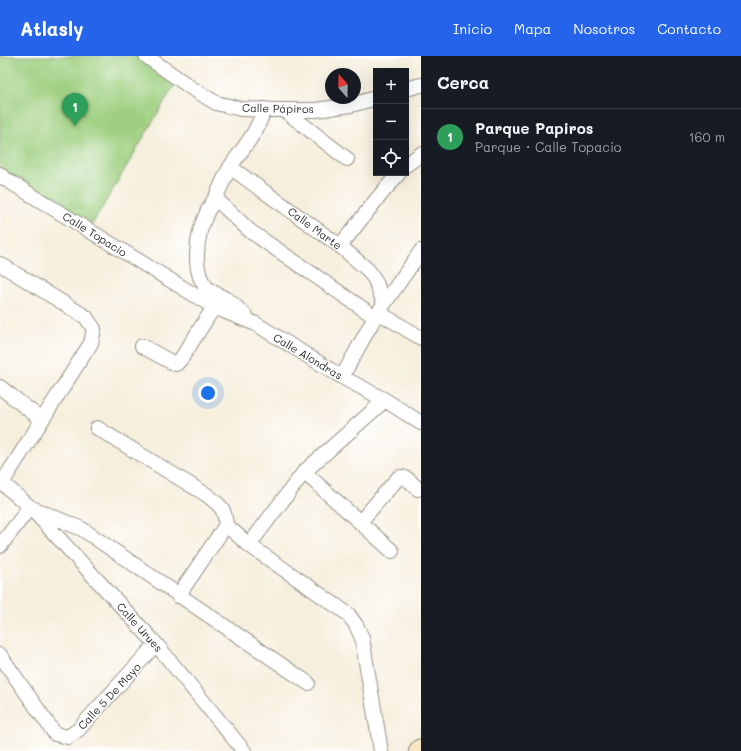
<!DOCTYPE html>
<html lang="es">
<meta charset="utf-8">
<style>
:root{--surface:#171b24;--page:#20242c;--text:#f1f3f6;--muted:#9ea1a6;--line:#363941;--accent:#2563eb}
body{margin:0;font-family:Mali,sans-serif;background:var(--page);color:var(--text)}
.controls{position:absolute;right:12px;top:12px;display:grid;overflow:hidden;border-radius:0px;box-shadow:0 4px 16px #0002}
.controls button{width:36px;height:36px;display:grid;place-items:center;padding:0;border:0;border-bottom:1px solid var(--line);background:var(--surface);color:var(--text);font:20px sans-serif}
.compass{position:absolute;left:325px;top:12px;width:36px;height:36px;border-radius:50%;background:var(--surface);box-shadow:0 4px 16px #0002;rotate:340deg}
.you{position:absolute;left:208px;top:337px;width:14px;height:14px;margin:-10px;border:3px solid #fff;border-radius:50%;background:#1a73e8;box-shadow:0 0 0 6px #1a73e833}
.badge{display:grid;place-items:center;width:26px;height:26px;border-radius:50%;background:var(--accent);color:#fff;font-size:13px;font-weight:700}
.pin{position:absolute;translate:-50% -33px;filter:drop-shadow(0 1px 2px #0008)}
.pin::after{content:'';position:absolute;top:21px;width:14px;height:12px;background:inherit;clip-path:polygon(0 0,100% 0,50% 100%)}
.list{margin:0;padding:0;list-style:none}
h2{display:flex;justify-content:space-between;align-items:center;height:52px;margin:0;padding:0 16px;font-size:17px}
h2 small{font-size:13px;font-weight:400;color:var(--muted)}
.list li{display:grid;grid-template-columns:26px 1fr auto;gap:12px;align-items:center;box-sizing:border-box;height:56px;padding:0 16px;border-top:1px solid var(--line)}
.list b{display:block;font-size:15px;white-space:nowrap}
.list p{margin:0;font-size:13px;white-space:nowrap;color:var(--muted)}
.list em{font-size:13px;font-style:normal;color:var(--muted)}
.icon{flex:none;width:22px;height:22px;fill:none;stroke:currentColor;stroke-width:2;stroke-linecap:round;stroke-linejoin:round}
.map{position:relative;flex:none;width:421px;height:695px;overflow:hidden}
header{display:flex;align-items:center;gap:24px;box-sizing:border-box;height:56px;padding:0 20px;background:var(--accent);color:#fff}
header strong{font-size:19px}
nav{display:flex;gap:22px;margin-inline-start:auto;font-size:14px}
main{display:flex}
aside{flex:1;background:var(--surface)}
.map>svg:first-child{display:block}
</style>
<header>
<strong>Atlasly</strong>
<nav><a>Inicio</a><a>Mapa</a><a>Nosotros</a><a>Contacto</a></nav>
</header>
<main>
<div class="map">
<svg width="421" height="695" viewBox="0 0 421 695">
<rect width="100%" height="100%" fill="#fff"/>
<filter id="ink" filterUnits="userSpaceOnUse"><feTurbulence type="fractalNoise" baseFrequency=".025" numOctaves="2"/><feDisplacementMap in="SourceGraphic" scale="8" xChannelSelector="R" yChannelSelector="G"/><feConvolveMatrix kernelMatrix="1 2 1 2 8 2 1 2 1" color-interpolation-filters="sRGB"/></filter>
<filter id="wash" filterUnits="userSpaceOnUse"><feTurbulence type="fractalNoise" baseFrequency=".012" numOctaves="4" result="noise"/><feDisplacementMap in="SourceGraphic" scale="16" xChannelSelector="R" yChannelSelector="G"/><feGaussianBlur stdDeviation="0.9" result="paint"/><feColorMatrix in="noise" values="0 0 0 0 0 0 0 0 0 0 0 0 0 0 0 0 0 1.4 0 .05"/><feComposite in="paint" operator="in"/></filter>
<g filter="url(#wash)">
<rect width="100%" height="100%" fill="#f6efdd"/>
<path fill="#9ecf7f" stroke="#647d55" d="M 0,0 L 143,0 L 178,23 L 89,174 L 0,117 Z"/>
</g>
<g filter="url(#ink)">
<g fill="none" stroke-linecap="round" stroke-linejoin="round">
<defs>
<path id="street" d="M 146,0 L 190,31 L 216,47 L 241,53 L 284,54 L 316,54 L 351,49 L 376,42
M 406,33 L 421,29
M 284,54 L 347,103
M 406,109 L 421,98
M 230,111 L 340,190 L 368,214 L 375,224 L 384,247
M 0,118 L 2,121 L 214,251 L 256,268 L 342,321 L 385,344 L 421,367
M 215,142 L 250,175 L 375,261
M 340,190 L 377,143 L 399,117
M 0,208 L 86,261 L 94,273 L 91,287 L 2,427
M 378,256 L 421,282
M 246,260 C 240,255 234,249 228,244 C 221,240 212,237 207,232 C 191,216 197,177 206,159 C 208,152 213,147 216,140 C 221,131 225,119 231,110 C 244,90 257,78 264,53
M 142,290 L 171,306 L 176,308 L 181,303 L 214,251
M 342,321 L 375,261 L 421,195
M 0,331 L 42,364
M 97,372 L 207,439 C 221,451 224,450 226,469
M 304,416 L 392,495
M 0,425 L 30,451 L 156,588 L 244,695
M 360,466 L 398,422 C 406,418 412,428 418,433
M 226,469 L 249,489 L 348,558 L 356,569 L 362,582 L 381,695
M 249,489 L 304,416 L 385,344
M 0,490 L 30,451 L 82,473 L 308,627
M 178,540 L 226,469
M 0,599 L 55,678 L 68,681 L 78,674 L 156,588"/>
<path id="secondary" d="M 419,695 L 421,693"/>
</defs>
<use href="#street" stroke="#908d84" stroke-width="16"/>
<use href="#secondary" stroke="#908d84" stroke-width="22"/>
<use href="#street" stroke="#fff" stroke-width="14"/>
<use href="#secondary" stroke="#fbe6c3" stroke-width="20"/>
</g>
</g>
<g text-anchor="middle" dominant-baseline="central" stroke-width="3" stroke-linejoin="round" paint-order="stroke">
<g font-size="11" fill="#2b2b2b" stroke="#fff">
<text transform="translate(278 52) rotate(1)">Calle Pápiros</text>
<text transform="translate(315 172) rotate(36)">Calle Marte</text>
<text transform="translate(95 178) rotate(32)">Calle Topacio</text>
<text transform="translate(308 300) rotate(31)">Calle Alondras</text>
<text transform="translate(140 571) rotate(48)">Calle Urues</text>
<text transform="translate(109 640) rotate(-47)">Calle 5 De Mayo</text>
</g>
</g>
</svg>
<div class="controls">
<button>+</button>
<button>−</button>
<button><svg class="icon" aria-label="locate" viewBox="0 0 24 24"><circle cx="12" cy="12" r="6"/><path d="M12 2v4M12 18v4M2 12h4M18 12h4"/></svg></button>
</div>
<svg class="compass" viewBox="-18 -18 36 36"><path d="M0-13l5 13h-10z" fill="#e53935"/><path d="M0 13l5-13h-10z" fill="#9ea1a6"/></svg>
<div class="you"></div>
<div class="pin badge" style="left:75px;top:70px;background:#2e9e5b">1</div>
</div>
<aside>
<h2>Cerca<small></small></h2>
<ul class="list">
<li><span class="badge" style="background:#2e9e5b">1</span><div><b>Parque Papiros</b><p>Parque · Calle Topacio</p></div><em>160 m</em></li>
</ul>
</aside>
</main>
